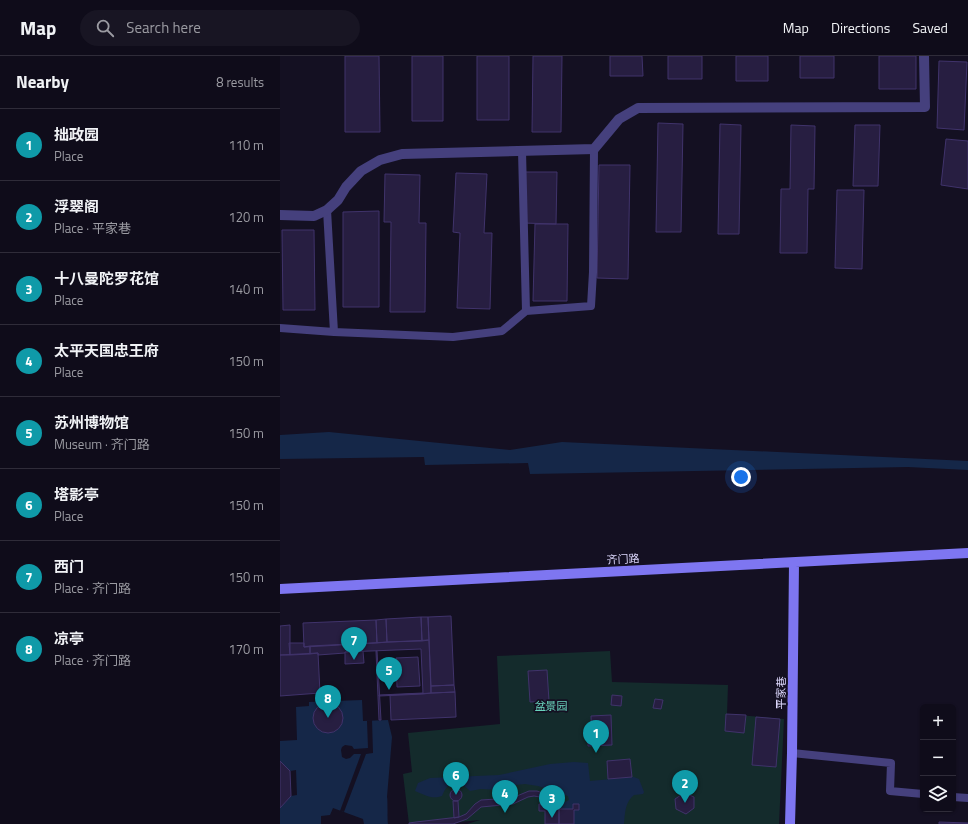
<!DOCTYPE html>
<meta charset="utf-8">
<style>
:root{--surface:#0f0c1a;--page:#181523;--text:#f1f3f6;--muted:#9b9ba2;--line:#2f2c39;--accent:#ea580c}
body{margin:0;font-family:"Titillium Web","Noto Sans SC",sans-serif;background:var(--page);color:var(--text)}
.controls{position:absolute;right:12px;bottom:12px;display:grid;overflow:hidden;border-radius:6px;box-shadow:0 1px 3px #0004}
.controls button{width:36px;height:36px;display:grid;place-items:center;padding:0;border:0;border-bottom:1px solid var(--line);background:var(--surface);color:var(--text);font:20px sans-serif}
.you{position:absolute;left:461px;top:421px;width:14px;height:14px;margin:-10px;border:3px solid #fff;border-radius:50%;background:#1a73e8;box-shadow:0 0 0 6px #1a73e833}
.badge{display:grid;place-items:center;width:26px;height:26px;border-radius:50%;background:var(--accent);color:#fff;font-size:13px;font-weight:700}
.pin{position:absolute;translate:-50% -33px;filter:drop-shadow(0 1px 2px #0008)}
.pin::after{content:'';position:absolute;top:21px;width:14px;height:12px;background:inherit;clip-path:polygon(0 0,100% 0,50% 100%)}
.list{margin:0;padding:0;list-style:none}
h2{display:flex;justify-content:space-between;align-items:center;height:52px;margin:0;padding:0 16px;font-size:17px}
h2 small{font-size:13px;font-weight:400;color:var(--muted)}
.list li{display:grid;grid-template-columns:26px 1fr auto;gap:12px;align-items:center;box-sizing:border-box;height:72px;padding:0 16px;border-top:1px solid var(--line)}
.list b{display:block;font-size:15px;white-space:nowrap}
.list p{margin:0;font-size:13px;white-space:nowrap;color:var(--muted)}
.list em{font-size:13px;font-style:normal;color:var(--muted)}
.icon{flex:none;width:22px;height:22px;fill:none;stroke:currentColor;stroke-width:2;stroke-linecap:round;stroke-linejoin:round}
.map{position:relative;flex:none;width:688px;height:768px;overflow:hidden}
header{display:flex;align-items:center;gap:24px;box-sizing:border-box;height:56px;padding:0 20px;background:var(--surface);border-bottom:1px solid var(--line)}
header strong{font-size:19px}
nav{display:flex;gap:22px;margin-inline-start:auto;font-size:14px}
.search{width:280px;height:36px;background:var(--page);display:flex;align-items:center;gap:10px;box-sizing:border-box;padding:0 14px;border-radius:22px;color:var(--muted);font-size:15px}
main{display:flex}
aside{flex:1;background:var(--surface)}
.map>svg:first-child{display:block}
</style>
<header>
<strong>Map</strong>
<div class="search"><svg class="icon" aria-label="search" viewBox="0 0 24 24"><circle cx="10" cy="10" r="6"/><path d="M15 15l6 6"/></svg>Search here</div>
<nav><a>Map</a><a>Directions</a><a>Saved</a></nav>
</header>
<main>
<aside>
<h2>Nearby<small>8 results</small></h2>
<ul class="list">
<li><span class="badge" style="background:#0f9aa8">1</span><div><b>拙政园</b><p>Place</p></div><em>110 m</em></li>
<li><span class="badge" style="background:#0f9aa8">2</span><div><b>浮翠阁</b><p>Place · 平家巷</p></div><em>120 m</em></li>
<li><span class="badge" style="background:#0f9aa8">3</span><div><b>十八曼陀罗花馆</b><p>Place</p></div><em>140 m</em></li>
<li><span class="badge" style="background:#0f9aa8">4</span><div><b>太平天国忠王府</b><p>Place</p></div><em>150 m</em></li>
<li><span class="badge" style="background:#0f9aa8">5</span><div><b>苏州博物馆</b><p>Museum · 齐门路</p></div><em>150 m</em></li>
<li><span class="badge" style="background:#0f9aa8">6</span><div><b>塔影亭</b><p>Place</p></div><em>150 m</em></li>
<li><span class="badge" style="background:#0f9aa8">7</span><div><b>西门</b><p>Place · 齐门路</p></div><em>150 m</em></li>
<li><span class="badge" style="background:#0f9aa8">8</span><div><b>凉亭</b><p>Place · 齐门路</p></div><em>170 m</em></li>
</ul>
</aside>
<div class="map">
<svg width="688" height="768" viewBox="0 0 688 768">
<rect width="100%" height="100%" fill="#141022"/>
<path fill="#142b2c" d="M 330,595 L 332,626 L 448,629 L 447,658 L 504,663 L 499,768 L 187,768 L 200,764 L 179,766 L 173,768 L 129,768 L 123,718 L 132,716 L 128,677 L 220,668 L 217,600 Z"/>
<path fill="#152748" d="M 49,376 L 230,394 L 282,386 L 688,405 L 688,414 L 628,411 L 250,418 L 248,407 L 145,409 L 144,401 L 0,403 L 0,379 Z
M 82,644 L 83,665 L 108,664 L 112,681 L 107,741 C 108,744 107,762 108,768 L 84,768 L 83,763 L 53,752 L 50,759 L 41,760 L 41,768 L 0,768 L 0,752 L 11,740 L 17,739 L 16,714 L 10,715 L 0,705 L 0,685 L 17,684 L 16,651 L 29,650 L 29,646 Z
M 294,706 L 308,707 L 310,725 L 354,721 L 359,723 L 364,736 L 363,738 L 354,739 C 345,746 345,757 344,768 L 294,768 L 294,754 L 299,754 L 299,748 L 293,748 L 293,753 L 279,753 L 283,747 L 289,744 L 288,740 L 258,730 L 245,728 L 235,729 L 219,734 L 201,733 L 190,735 C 184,728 174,723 167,731 C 164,734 163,738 162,740 C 152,744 143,738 135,735 L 138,727 L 150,722 L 219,719 L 270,708 Z"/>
<path fill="#141022" d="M 92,664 L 93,697 L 86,698 L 64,756 L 60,755 L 81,698 L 74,698 L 70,702 L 66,703 L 62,701 L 61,694 L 62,691 L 65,689 L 72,690 L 74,693 L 88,692 L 87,665 Z"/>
<path fill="#271e41" stroke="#40336b" d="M 65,0 L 99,0 L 100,76 L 65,76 Z
M 132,0 L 163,0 L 163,65 L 132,65 Z
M 197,0 L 229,0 L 229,64 L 197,64 Z
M 253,0 L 282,0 L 281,76 L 252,76 Z
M 330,0 L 362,0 L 363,20 L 330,20 Z
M 388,0 L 422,0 L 422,23 L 388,23 Z
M 456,0 L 488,0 L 488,25 L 456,25 Z
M 520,0 L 554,0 L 554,22 L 520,22 Z
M 599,0 L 636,0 L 636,33 L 599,33 Z
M 659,5 L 687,6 L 684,74 L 657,72 Z
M 378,67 L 403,68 L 401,176 L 376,176 Z
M 440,68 L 461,69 L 459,178 L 438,178 Z
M 511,69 L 535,70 L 534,133 L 528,133 L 527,197 L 500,197 L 501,133 L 510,133 Z
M 575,69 L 600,69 L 598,130 L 573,130 Z
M 666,83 L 688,85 L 688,133 L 661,129 Z
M 319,109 L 350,109 L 348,223 L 317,222 Z
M 244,116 L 277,116 L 276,168 L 243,167 Z
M 176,117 L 207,118 L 204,177 L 212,177 L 210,253 L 177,252 L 180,177 L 173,176 Z
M 105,118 L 140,119 L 139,167 L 146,167 L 145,256 L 110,256 L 111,166 L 104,166 Z
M 557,134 L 584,134 L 582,213 L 555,212 Z
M 99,155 L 99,251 L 63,251 L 63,156 Z
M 255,168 L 288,168 L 287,245 L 253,245 Z
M 2,174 L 34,174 L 35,254 L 3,254 Z
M 171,560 L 174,629 L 151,630 L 148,561 Z
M 141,561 L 142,585 L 107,586 L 106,563 Z
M 141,561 L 148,561 L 149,584 L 142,585 Z
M 106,563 L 107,586 L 97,587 L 96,564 Z
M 96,564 L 97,587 L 24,591 L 23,567 Z
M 10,569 L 10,599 L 0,599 L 0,570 Z
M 149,584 L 151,637 L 143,638 L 141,593 L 65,596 L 65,597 L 38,599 L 38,597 L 30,598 L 30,590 Z
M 9,587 L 24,587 L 24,591 L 30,590 L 30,598 L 10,599 Z
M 83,595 L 84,607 L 65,608 L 65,596 Z
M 96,595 L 97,595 L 101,664 L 99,664 Z
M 38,597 L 40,637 L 0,640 L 0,599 Z
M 138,601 L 140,630 L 117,631 L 116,602 Z
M 267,614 L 269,645 L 250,646 L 248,615 Z
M 174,629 L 175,636 L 151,637 L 151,630 Z
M 175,636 L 176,661 L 111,664 L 110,639 Z
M 143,637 L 143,638 L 99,640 L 99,639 Z
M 332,639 L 342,640 L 341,650 L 331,649 Z
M 375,643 L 383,644 L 381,653 L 373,652 Z
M33 662a15 15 0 1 1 30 0a15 15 0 1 1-30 0Z
M 446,658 L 466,659 L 464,677 L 445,675 Z
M 331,659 L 332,689 L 308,690 L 308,682 L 312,682 L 311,660 Z
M 476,661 L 500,663 L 496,711 L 472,709 Z
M 350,703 L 352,721 L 328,723 L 327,705 Z
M 0,705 L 10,715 L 11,740 L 0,752 Z
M170 739a6 6 0 1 1 12 0a6 6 0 1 1-12 0Z
M 249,735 L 257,735 L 265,738 L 269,741 L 268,745 L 260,741 L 254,740 L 248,741 L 233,748 L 201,751 L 187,763 L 173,768 L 129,768 L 129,767 L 136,766 L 179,761 L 186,758 L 195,748 L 201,744 L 232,742 Z
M 404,737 L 414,741 L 414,752 L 406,758 L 396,753 L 395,743 Z
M 173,745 L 178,745 L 179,761 L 174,762 Z
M 259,748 L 267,748 L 267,754 L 279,753 L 279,768 L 265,768 L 265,755 L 259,755 Z
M 293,748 L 299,748 L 299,754 L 294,754 L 294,768 L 279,768 L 279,753 L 293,753 Z
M 659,766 L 688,767 L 688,768 L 659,768 Z"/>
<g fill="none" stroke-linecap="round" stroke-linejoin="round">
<path stroke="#45407d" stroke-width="8" d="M 242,95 L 246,255 L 311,250 L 313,216 L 314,93
M 47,154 L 54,276 L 173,281 L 222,275 L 246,255
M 0,272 L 54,276
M 512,697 L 611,707 L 610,735 L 643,738
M 673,741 L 688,742"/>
<path stroke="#45407d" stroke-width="10" d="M 0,159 L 34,160 L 47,154 L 58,144 L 66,131 L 81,115 L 100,104 L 122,98 L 314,93 L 339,63 L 358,52 L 645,51 L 644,0"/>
<path stroke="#7e76f1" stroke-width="10" d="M 0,533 L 688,497
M 510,768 L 512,697 L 514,507"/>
</g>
<g text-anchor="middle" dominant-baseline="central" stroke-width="3.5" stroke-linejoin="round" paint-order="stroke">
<g font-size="11" fill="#dbd6fb" stroke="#141022">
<text transform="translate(343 503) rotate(-3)">齐门路</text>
<text transform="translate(501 637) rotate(-90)">平家巷</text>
</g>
<g font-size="11" fill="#69d4bd" stroke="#141022">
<text x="271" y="650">盆景园</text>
</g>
</g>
</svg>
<div class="controls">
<button>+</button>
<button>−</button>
<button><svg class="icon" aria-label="layers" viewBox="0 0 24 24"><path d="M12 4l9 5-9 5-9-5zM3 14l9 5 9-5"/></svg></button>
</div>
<div class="you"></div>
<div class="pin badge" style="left:316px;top:697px;background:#0f9aa8">1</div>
<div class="pin badge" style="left:405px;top:747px;background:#0f9aa8">2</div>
<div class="pin badge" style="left:272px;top:762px;background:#0f9aa8">3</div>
<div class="pin badge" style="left:225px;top:757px;background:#0f9aa8">4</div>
<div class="pin badge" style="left:109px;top:634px;background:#0f9aa8">5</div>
<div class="pin badge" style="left:176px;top:739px;background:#0f9aa8">6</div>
<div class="pin badge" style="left:74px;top:604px;background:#0f9aa8">7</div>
<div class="pin badge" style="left:48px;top:662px;background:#0f9aa8">8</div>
</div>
</main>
